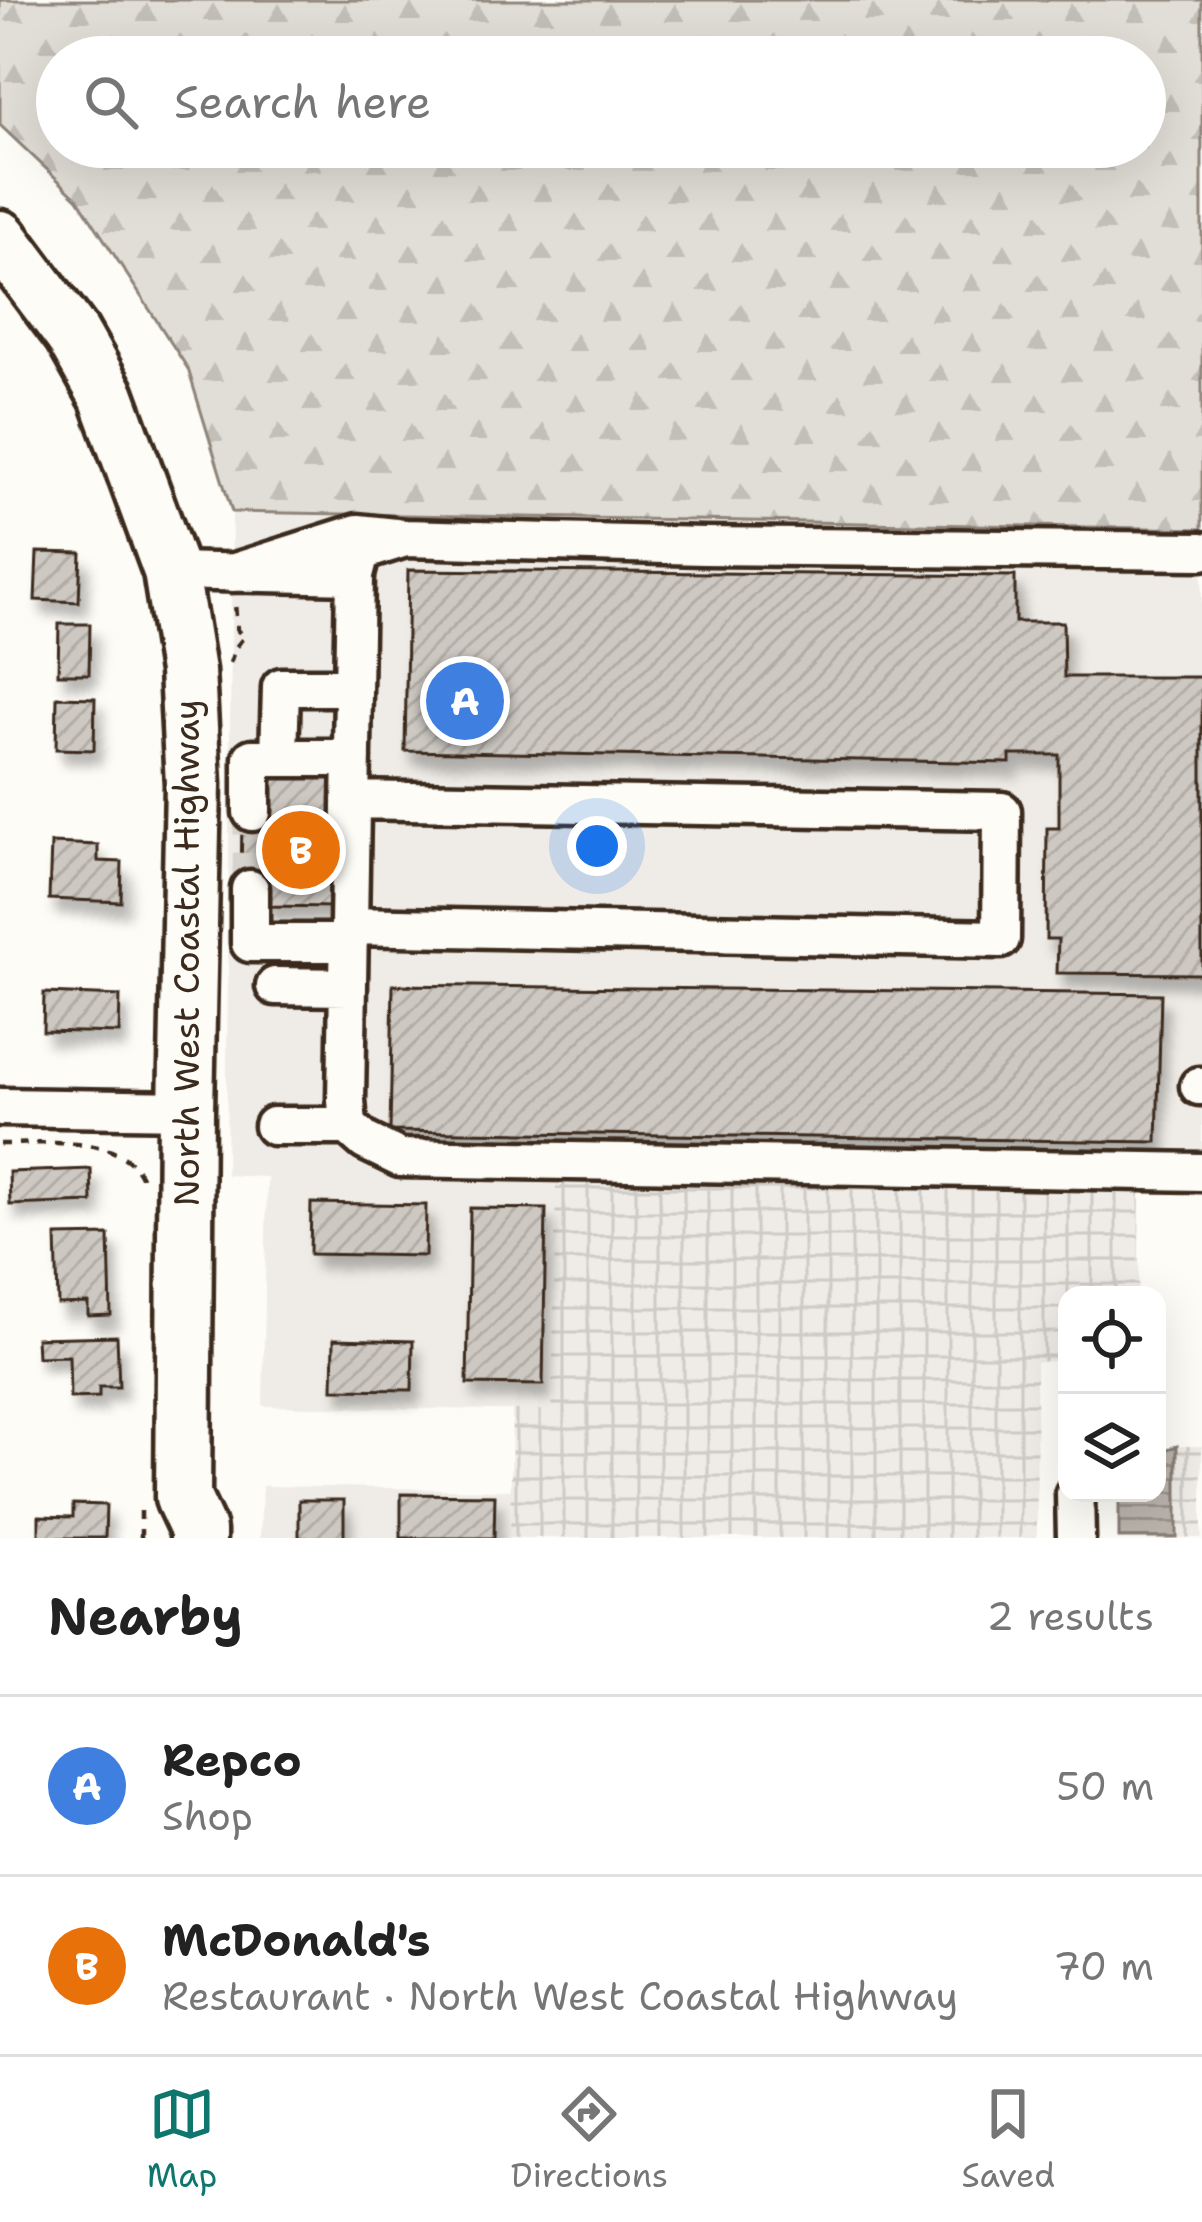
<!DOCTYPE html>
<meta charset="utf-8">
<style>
:root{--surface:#fff;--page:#f2f2f2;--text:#222;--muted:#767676;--line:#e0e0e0;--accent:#0f766e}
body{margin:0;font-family:"Shantell Sans",sans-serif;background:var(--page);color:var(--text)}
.controls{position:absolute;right:36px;bottom:36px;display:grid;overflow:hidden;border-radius:24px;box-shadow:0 12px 48px #0002}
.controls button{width:108px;height:108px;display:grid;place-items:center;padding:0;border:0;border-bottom:3px solid var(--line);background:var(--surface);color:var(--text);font:60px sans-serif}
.you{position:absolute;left:597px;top:846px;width:42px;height:42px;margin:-30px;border:9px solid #fff;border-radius:50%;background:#1a73e8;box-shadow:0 0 0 18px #1a73e833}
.badge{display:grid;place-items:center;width:78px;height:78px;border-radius:50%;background:var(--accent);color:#fff;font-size:39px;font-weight:700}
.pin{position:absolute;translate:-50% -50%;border:6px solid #fff;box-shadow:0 3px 12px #0006}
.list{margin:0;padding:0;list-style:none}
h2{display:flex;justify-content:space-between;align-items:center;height:156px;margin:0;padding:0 48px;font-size:51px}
h2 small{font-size:39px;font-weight:400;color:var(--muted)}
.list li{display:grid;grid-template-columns:78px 1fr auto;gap:36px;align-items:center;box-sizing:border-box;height:180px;padding:0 48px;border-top:3px solid var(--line)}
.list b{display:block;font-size:45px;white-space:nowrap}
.list p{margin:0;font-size:39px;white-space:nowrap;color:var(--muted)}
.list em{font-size:39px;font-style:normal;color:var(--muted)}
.icon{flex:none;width:66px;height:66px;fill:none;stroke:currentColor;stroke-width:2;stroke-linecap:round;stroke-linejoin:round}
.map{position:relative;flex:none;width:1202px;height:1538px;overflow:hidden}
.search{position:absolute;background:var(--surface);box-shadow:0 12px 48px #0002;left:36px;right:36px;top:36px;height:132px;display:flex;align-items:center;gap:30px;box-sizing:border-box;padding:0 42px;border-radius:66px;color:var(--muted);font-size:45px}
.sheet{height:516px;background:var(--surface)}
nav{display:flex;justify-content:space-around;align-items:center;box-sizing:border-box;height:168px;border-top:3px solid var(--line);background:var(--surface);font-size:33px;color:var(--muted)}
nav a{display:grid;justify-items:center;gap:6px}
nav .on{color:var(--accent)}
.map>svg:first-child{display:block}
</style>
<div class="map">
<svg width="1202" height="1538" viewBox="0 0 1202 1538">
<defs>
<pattern id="industrial-grid" width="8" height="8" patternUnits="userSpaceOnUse" patternTransform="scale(3)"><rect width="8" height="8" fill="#efece7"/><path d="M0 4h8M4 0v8" fill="none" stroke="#cecbc6"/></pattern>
<pattern id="forest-firs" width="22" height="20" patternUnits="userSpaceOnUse" patternTransform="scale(3)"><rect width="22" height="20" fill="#e1ded7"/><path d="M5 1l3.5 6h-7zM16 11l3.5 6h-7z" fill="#c2bfb8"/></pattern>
<pattern id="water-rules" width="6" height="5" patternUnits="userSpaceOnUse" patternTransform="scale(3)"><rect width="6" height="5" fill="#bbb4ad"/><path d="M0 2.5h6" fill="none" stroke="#99938c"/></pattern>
<pattern id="building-hatch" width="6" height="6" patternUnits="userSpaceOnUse" patternTransform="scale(3)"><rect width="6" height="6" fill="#cdc8c2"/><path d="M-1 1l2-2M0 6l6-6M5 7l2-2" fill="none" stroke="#b1aca6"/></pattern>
<filter id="shadow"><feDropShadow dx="7" dy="13" stdDeviation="6" flood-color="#0004"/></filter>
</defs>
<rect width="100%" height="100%" fill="#fdfcf7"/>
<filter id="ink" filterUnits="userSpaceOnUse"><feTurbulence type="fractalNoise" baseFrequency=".00833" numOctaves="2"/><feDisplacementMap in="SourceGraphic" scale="24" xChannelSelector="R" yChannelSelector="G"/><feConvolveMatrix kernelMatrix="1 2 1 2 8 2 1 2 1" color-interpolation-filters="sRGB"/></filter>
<g filter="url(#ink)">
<path fill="#efece7" d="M 232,512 L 1202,529 L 1202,1194 L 557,1181 L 552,1411 L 263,1406 L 267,1177 L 226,1175 Z
M 262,1486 L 511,1490 L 510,1538 L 260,1538 Z"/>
<path fill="url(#industrial-grid)" d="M 556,1181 L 1140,1192 L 1138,1295 L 1067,1295 L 1067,1360 L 1036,1362 L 1037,1538 L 510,1538 L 512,1410 L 552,1410 Z
M 1177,1446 L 1202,1446 L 1202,1538 L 1177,1538 Z"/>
<path fill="url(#forest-firs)" stroke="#8e847a" stroke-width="3" fill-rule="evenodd" d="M 0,0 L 1202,0 L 1202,529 L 232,512 L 188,369 L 78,199 L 0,125 ZM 57,57 L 1145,57 L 1145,147 L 57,147 Z"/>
<path fill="url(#water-rules)" stroke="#887d74" stroke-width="3" d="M 1177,1446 L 1177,1538 L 1119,1538 L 1119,1493 L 1157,1493 L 1157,1452 Z"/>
<path fill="url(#building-hatch)" stroke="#3b2a1e" stroke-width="3" filter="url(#shadow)" d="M 37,552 L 81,553 L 79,602 L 35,600 Z
M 408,570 L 1015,576 L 1015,622 L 1063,622 L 1064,677 L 1202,677 L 1202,974 L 1057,973 L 1058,939 L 1046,939 L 1047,828 L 1059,828 L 1059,755 L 1010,755 L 1010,763 L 405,751 Z
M 59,624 L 90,624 L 89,674 L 58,674 Z
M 57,697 L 95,698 L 94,750 L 56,749 Z
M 267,777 L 338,778 L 336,907 L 265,906 Z
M 242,812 L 267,812 L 266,889 L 241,889 Z
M 51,843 L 98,845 L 98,861 L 122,862 L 121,902 L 49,899 Z
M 393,985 L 1161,994 L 1157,1142 L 390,1131 Z
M 44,993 L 120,996 L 119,1033 L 43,1031 Z
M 91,1169 L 92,1202 L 10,1205 L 9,1172 Z
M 311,1203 L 426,1205 L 425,1256 L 310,1254 Z
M 470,1208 L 546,1209 L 543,1385 L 467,1384 Z
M 109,1235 L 111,1315 L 88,1316 L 88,1303 L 58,1304 L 56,1236 Z
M 117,1336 L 119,1387 L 99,1387 L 99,1397 L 70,1398 L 69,1356 L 37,1357 L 36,1338 Z
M 334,1339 L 413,1341 L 412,1390 L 333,1389 Z
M 401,1494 L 495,1495 L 494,1538 L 401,1538 Z
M 299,1500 L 344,1500 L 344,1538 L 299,1538 Z
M 73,1504 L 106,1505 L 105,1538 L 39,1538 L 39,1516 L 73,1517 Z"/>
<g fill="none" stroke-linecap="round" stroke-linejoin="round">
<path stroke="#d6d2cc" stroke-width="36" stroke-dasharray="36 18" stroke-linecap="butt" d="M 250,889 L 252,812"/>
<defs>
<path id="minor" d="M 405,538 L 361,552 L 355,575 L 346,1100 L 348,1126 L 365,1141 L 400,1158 L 1202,1172
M 171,571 L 355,575
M 232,573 L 358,533 L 405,538 L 704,546 L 1202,551
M 279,758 L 352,758
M 252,812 L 252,758 L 279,758 L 281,687 L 353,687
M 250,889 L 250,943 L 349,943
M 349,926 L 1001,939 L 1002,811 L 351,800
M 275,986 L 348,987
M 1199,1086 L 1202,1086
M 0,1107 L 186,1110
M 273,1126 L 348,1126
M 1075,1493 L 1076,1538"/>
<path id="highway" d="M 0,238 L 72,334 L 107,396 L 171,571 L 187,671 L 193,784 L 186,1110 L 183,1498 L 198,1530 L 198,1538"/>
</defs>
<use href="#minor" stroke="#3b2a1e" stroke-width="45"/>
<use href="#highway" stroke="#3b2a1e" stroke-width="63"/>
<path stroke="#3b2a1e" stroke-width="4.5" stroke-dasharray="9 9" stroke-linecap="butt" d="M 230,663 L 235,648 L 244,637 L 237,630 L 235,603
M 0,1144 C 42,1145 123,1132 142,1179
M 141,1538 L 141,1507"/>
<use href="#minor" stroke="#fdfcf7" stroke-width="36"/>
<use href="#highway" stroke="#fdfcf7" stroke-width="54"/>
</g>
</g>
<g text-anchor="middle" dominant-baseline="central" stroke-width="10" stroke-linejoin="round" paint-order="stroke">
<g font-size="36" fill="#3b2a1e" stroke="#fdfcf7">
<text transform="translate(186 953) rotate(-90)">North West Coastal Highway</text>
</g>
</g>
</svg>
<div class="controls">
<button><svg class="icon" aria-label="locate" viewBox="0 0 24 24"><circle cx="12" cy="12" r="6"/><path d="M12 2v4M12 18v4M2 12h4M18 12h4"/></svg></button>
<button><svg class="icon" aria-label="layers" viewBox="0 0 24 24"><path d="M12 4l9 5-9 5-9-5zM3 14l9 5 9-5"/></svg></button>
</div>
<div class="you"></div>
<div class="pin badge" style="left:465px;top:701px;background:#3f7fe0">A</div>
<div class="pin badge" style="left:301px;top:850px;background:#e8710a">B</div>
<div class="search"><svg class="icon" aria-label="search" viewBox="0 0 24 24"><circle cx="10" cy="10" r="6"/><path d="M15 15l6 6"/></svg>Search here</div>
</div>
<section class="sheet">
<h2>Nearby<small>2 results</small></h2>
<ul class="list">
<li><span class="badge" style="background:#3f7fe0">A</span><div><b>Repco</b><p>Shop</p></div><em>50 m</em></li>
<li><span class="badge" style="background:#e8710a">B</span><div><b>McDonald's</b><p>Restaurant · North West Coastal Highway</p></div><em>70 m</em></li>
</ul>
</section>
<nav>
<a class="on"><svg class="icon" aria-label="map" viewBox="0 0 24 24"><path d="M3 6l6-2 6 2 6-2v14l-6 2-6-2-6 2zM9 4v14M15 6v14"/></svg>Map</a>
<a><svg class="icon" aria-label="directions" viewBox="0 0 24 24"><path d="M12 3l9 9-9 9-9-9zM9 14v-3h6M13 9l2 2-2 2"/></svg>Directions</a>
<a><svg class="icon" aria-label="saved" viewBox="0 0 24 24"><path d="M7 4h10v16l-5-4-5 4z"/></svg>Saved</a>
</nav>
